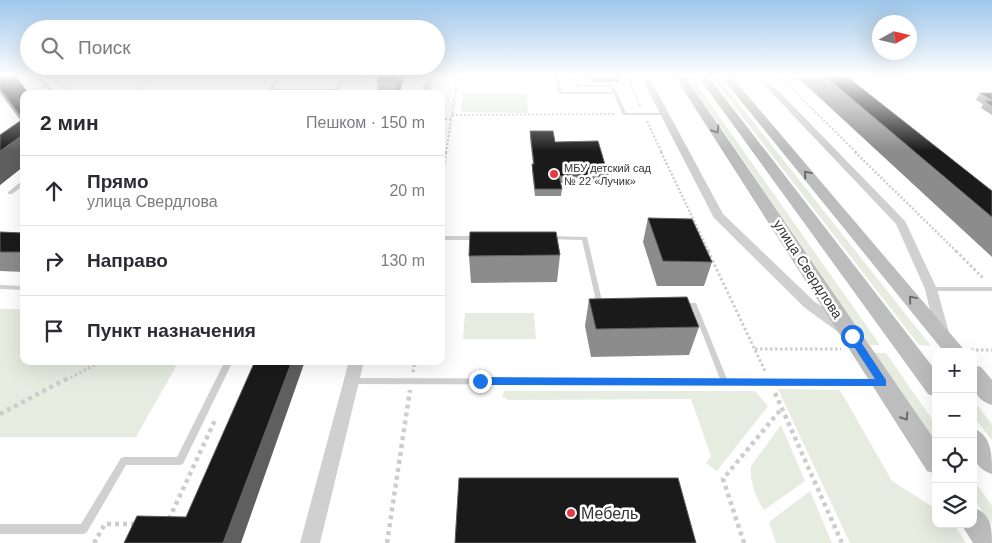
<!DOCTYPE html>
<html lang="ru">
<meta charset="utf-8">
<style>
:root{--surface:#fff;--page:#f2f2f3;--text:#2b2b33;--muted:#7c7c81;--line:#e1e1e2}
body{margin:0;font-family:Arial,sans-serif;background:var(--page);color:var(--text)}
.controls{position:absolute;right:15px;bottom:15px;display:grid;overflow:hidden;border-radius:10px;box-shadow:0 5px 20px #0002}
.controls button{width:45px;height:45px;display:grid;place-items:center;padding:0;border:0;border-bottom:1px solid var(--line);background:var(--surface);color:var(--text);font:25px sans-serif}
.compass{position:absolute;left:872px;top:15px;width:45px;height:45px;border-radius:50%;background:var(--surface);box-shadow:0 5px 20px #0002;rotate:82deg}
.stop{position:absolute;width:15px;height:15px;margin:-11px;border:4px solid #1a73e8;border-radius:50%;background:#fff}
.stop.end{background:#1a73e8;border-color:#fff;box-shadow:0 1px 5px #0008}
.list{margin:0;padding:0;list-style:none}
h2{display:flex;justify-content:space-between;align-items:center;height:65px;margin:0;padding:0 20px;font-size:21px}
h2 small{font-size:16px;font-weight:400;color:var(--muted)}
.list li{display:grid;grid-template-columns:32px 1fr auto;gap:15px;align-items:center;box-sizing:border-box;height:70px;padding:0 20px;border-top:1px solid var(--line)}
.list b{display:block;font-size:19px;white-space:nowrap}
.list p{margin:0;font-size:16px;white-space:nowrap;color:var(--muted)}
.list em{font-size:16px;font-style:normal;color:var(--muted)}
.icon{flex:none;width:28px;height:28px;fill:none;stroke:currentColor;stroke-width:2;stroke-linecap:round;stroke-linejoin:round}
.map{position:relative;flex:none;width:992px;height:543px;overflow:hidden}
.search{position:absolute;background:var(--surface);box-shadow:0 5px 20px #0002;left:20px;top:20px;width:425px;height:55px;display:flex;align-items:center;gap:12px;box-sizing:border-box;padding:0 18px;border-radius:28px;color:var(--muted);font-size:19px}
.panel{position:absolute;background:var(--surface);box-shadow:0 5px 20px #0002;left:20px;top:90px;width:425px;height:275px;border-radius:10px}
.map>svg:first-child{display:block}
</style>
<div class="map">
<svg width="992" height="543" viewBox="0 0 992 543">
<rect width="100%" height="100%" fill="#fff"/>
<path fill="#e6ecdf" d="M 685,75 L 690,75 L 880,345 L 870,345 Z
M 710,75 L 716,75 L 931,346 L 919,345 Z
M 463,94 L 527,94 L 528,113 L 461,112 Z
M 0,309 L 24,309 L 24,361 L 179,361 L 136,437 L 0,437 Z
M 465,313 L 534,313 L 536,339 L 463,339 Z
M 874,353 L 886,353 L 936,425 L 936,443 Z
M 778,389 L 840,390 L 892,481 L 936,509 L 936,524 L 954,524 L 966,543 L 850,543 Z
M 505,391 L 755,391 L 768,406 L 717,471 L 706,463 L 711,456 L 691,399 L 508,400 L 502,396 Z
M 973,400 L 992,424 L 992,440 L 973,416 Z
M 781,425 L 805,481 L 764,510 C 756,499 749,479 751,466 Z
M 973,479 L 992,506 L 992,525 L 973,498 Z
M 810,491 L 832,543 L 776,543 L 769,522 Z"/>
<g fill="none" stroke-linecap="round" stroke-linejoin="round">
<path stroke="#cdcdcd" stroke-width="2" stroke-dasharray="2 2" stroke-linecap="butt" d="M 52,75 L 71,94
M 626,75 L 641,107
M 778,75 L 857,153
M 14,78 L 28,75
M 133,94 L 156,75
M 452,115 L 614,114
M 441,119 L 452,119
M 647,121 L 662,153
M 446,153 L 458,75"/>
<path stroke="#cdcdcd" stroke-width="2.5" stroke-dasharray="2 2" stroke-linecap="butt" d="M 661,152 L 709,252
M 855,152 L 957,252
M 441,186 L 446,152"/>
<path stroke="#cdcdcd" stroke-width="3" stroke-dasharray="2.5 2.5" stroke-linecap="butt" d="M 708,251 L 765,371
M 956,251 L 984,279
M 755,349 L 841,349
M 971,350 L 992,350
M 413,372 L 415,361
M 66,380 L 102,361"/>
<path stroke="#cdcdcd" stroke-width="4.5" stroke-dasharray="4 4" stroke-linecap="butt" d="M 775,393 L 842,543
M 0,414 L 68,378
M 169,519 L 216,418
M 94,543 L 105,524 L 135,524
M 387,543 L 410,390
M 744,543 L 723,479 L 782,408"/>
<path fill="#d0d0d0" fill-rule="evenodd" d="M 35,75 L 39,75 L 56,94 L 52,94 Z
M 280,75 L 284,75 L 273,89 L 335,89 L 340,81 L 366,81 L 368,75 L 372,75 L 368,83 L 342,83 L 336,94 L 334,94 L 334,91 L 269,91 L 269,89 Z
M 554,75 L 558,75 L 562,92 L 613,92 L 611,87 L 577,87 L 573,75 L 577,75 L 580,85 L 613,85 L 626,113 L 665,113 L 667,114 L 665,115 L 623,115 L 614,94 L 559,94 Z
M 22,181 L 24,181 L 24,185 L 12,194 L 8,194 L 8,192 Z
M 441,236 L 477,236 L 480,238 L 477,240 L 441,240 Z
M 550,236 L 587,237 L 603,305 L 602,307 L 598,307 L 597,305 L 582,240 L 548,239 L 547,238 Z
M 0,285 L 24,286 L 24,290 L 0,289 Z
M 929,287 L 992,287 L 992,291 L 931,291 L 928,289 Z
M 680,303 L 696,303 L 727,379 L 878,380 L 881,381 L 882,383 L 881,385 L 878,386 L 352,384 L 349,383 L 348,381 L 349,379 L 352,378 L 720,379 L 692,307 L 680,307 L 679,305 Z
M 225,361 L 233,361 L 183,464 L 180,465 L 126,465 L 87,532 L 84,534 L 0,534 L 0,524 L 81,524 L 121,458 L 124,457 L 177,457 Z"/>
<path fill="#d0d0d0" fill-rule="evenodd" d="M 426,75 L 434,75 L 430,94 L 422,94 Z
M 640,75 L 648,75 L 723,214 L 815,302 L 848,324 L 850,328 L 848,332 L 843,333 L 838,332 L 805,308 L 714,218 Z
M 755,75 L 763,75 L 905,221 L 937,289 L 950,336 L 948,340 L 943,341 L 938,340 L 936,336 L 925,289 L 896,224 Z
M 349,361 L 364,361 L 320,543 L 300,543 Z"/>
<path fill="#bdbdbd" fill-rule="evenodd" d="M 674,75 L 684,75 L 936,442 L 936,474 L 927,471 Z
M 697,75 L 707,75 L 936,371 L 936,397 L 928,394 Z
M 720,75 L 730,75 L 966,352 L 944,352 Z
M 973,365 L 981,367 L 992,380 L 992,405 C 971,398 973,383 973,365 Z
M 973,428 C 992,436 992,454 992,474 C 969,466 973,448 973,428 Z
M 973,507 C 991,514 992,526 992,543 L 973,543 L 961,524 L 973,524 Z"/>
</g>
<path fill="#8c8c8c" d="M 0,75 L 24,94 L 24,166 L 0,185 L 21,121 L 0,93 Z
M 379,75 L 405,75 L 399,94 L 378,94 L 377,81 Z
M 589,75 L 620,75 L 619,82 L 591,82 Z
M 795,75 L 845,75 L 992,191 L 992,257 Z
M 980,93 L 992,93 L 992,115 L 981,108 L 983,104 L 976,100 Z
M 530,131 L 555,142 L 608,175 L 607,183 L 561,183 L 562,189 L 561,196 L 535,196 L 532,171 L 532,164 L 533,164 L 530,138 Z
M 648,218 L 712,262 L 704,286 L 657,286 L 643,242 Z
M 0,232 L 24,233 L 24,272 L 0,271 Z
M 560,255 L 557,282 L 471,283 L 469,256 Z
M 589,299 L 699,327 L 689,355 L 591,357 L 585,326 Z"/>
<path fill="#5f5f5f" d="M 398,75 L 405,75 L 399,94 L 397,94 L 396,81 Z
M 24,134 L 24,166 L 0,185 L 0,151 Z
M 292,361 L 305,361 L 241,543 L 223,543 Z"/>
<path fill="#1a1a1a" stroke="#5f5f5f" d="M 0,75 L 15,75 L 29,94 L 24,94 L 24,134 L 0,151 L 0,135 L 23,119 L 0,89 Z
M 379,75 L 398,75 L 396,81 L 377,81 Z
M 824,75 L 845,75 L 992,191 L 992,217 Z
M 980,93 L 992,93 L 992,100 Z
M 985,101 L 992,101 L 992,106 Z
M 530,131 L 553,131 L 555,142 L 598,141 L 608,175 L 559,176 L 562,189 L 535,189 L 532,164 L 534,164 Z
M 648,218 L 692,219 L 712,262 L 663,261 Z
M 0,232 L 24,233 L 24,252 L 0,252 Z
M 470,232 L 556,232 L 560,255 L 469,256 Z
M 687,297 L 699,327 L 596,329 L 589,299 Z
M 255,361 L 292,361 L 223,543 L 124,543 L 137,516 L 186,517 Z
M 459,478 L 678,478 L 696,543 L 455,543 Z"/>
<defs><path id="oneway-chevron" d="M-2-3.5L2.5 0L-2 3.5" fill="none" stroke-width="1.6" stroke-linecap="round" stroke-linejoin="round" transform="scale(1.25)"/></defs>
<g stroke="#6a6a6a">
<use href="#oneway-chevron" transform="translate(716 130) rotate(57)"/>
<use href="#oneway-chevron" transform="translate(807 174) rotate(-130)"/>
<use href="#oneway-chevron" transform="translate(912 299) rotate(-130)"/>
<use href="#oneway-chevron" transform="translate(905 417) rotate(57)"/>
</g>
<linearGradient id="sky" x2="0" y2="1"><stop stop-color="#9ec6ea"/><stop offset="0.5" stop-color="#fff"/><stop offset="1" stop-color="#fff" stop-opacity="0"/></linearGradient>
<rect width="992" height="151" fill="url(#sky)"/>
<path fill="#1a73e8" d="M 852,332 L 855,333 L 886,380 L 886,386 L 480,385 L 475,381 L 480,377 L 875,379 L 847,336 Z"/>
<g fill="#e63946" stroke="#fff" stroke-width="2">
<circle cx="554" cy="174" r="5"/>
<circle cx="571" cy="513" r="5"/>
</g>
<g text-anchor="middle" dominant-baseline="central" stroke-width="5" stroke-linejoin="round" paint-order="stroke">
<g font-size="11" fill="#333" stroke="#fff" text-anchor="start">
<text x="564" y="168">МБУ детский сад<tspan x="564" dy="13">№ 22 «Лучик»</tspan></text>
</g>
<g font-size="14" fill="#333" stroke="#fff">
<text transform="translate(808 269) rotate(57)">улица Свердлова</text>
</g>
<g font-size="16" fill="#333" stroke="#fff" text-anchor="start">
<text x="581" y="513">Мебель</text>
</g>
</g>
</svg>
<div class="controls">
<button>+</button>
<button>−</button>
<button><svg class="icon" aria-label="locate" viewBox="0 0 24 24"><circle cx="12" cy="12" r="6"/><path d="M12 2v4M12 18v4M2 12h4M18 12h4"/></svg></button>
<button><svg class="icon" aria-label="layers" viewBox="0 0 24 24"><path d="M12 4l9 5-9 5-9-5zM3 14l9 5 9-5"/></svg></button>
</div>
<svg class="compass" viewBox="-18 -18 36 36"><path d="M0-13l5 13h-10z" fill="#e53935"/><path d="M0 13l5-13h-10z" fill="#7c7c81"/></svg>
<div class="stop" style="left:852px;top:336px"></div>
<div class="stop end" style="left:480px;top:381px"></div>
<div class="search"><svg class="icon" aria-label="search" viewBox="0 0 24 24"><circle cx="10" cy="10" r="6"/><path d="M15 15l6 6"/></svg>Поиск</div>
<section class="panel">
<h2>2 мин<small>Пешком · 150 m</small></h2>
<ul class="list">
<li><svg class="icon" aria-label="ahead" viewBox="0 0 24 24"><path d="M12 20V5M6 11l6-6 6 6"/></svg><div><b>Прямо</b><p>улица Свердлова</p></div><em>20 m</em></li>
<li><svg class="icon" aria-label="right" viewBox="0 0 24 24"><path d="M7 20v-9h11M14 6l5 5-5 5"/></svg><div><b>Направо</b></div><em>130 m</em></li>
<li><svg class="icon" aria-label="arrive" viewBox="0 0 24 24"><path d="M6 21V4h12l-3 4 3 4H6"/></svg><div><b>Пункт назначения</b></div></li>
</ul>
</section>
</div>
